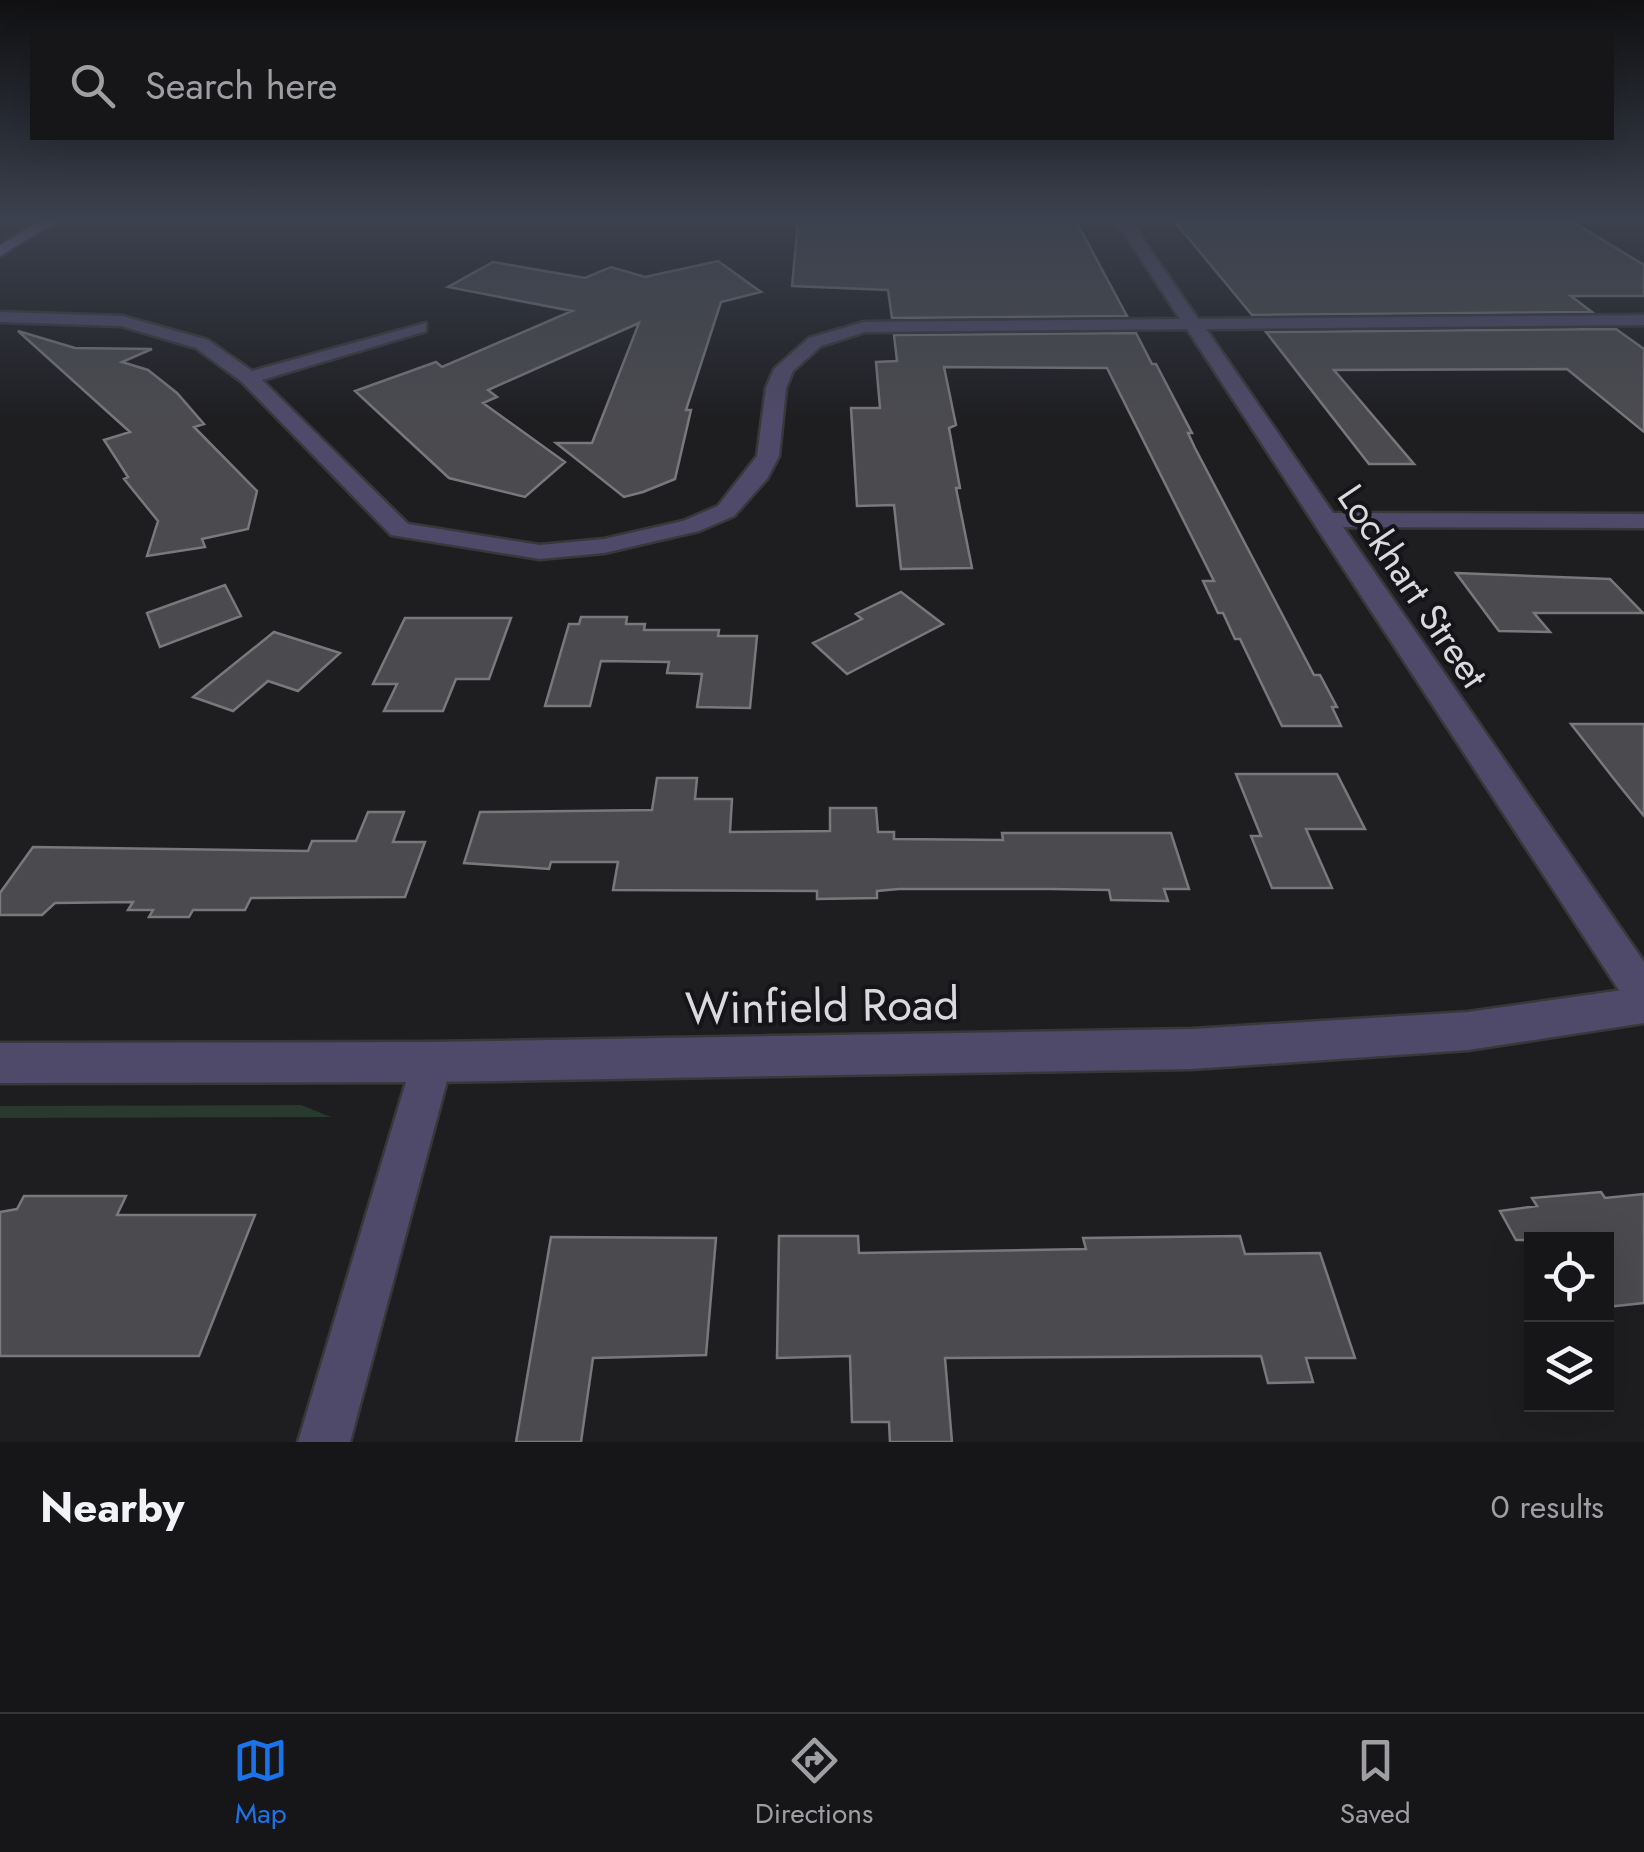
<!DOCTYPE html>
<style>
:root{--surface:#161619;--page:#232326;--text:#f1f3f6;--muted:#9e9fa2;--line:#353538;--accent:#1a73e8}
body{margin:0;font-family:Jost,sans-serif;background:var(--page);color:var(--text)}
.controls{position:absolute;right:30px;bottom:30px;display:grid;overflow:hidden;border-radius:0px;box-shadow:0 10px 40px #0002}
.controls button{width:90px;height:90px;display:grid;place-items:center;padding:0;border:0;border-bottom:2px solid var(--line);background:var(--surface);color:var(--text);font:50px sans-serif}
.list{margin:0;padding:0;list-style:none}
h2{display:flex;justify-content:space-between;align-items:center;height:130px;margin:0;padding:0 40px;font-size:42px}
h2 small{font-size:32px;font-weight:400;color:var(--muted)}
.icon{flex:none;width:55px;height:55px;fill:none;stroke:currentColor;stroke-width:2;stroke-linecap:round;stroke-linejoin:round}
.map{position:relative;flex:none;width:1644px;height:1442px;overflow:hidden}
.search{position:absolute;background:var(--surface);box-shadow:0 10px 40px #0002;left:30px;right:30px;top:30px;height:110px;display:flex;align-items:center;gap:25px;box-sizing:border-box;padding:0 35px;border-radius:0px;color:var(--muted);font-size:38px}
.sheet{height:270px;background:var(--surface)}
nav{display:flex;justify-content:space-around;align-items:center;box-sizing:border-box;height:140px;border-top:2px solid var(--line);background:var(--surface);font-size:28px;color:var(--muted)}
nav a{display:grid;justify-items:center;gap:5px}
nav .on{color:var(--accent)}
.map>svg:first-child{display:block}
</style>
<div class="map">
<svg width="1644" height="1442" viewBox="0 0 1644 1442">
<rect width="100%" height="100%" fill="#1e1e21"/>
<path fill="#273a2d" d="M 301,1105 L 331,1117 L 0,1118 L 0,1106 Z"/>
<path fill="#4b4b4f" stroke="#79787d" stroke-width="2.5" d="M 1076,221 L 1127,316 L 892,318 L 888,290 L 792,286 L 798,222 L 803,221 Z
M 1175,222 L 1573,222 L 1644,265 L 1644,296 L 1571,296 L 1592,312 L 1252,315 Z
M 718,261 L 761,292 L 721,302 L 686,410 L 691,410 L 675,479 L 643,492 L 624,497 L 556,443 L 592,443 L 639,323 L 488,390 L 497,397 L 483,403 L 565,462 L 525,497 L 449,478 L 355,391 L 436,362 L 442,367 L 572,311 L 448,287 L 493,262 L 585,278 L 611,267 L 645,277 Z
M 1616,329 L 1644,349 L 1644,432 L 1567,369 L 1334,370 L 1414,464 L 1369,464 L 1266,332 Z
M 18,331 L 75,348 L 152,349 L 122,362 L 148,370 L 177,393 L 204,424 L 194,427 L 257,491 L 248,529 L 202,539 L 205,547 L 147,556 L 158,521 L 124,479 L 128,477 L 104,440 L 130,432 Z
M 1136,333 L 1152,364 L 1156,364 L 1192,433 L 1188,433 L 1195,448 L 1314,675 L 1320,675 L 1337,707 L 1332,707 L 1341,726 L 1282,726 L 1240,639 L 1235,639 L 1223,613 L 1218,613 L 1203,581 L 1214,581 L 1107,368 L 944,367 L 956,425 L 949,428 L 960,488 L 956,488 L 972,568 L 901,569 L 894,505 L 857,506 L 851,408 L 880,408 L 876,362 L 897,361 L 894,335 Z
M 1456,573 L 1610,579 L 1643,613 L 1534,613 L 1550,632 L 1499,631 Z
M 225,585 L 241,616 L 160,647 L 147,613 Z
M 901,592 L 943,624 L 847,674 L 813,643 L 862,619 L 856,614 Z
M 581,617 L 627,617 L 626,624 L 645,624 L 644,630 L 719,630 L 718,636 L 757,636 L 750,708 L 697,707 L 702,674 L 667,673 L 669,662 L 601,661 L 590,706 L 545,706 L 569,624 L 579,624 Z
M 405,618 L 511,618 L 489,679 L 456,679 L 443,711 L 384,711 L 397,684 L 373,684 Z
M 274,632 L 340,653 L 298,691 L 268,681 L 233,711 L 193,697 Z
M 1571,724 L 1644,724 L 1644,816 L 1618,784 Z
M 1236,774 L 1337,774 L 1365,829 L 1306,829 L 1332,888 L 1272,888 L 1251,836 L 1261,836 Z
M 657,778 L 697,778 L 695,799 L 732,799 L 730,832 L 830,831 L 830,808 L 876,808 L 878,832 L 894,832 L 894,839 L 1003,840 L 1002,833 L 1171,833 L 1189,889 L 1164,889 L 1168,901 L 1111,900 L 1109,890 L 1050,889 L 899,889 L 877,891 L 877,898 L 817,899 L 817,891 L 613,890 L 618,862 L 551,862 L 549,869 L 464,863 L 480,812 L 652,810 Z
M 368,812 L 404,812 L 393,842 L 425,842 L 405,897 L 251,898 L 245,910 L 193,910 L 189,917 L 149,917 L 153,910 L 128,910 L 133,902 L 55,903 L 42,915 L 0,915 L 0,893 L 33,847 L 308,851 L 312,841 L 356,841 Z
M 1601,1192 L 1605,1198 L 1644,1194 L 1644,1303 L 1606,1307 L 1606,1240 L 1516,1240 L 1500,1211 L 1537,1206 L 1532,1198 Z
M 24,1196 L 126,1196 L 117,1215 L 255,1215 L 199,1356 L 0,1356 L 0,1212 L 17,1209 Z
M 779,1236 L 858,1236 L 859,1253 L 1086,1249 L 1083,1238 L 1240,1236 L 1245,1254 L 1320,1253 L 1355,1358 L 1306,1358 L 1313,1382 L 1268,1383 L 1261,1356 L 945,1358 L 952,1442 L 890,1442 L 889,1422 L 852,1422 L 850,1356 L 777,1358 Z
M 551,1237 L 716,1238 L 706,1355 L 593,1358 L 581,1442 L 516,1442 Z"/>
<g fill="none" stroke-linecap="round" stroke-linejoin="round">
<defs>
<path id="minor" d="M 1115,219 L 1129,219 L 1198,319 L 1644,315 L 1644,325 L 1206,329 L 1333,513 L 1644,514 L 1644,528 L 1343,527 L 1644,962 L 1644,1012 L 1630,1007 L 1187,329 L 865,332 L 821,346 L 793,371 L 786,388 L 779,456 L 767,479 L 734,516 L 699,531 L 604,553 L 540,559 L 391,535 L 242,382 L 196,348 L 121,326 L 0,322 L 0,312 L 122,316 L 208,340 L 252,371 L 426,323 L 426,331 L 262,380 L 408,524 L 540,545 L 604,539 L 683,521 L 718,506 L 757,456 L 766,388 L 774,369 L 809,338 L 864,322 L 1180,319 Z
M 432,1042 L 446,1048 L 452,1062 L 350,1442 L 298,1442 L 412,1062 L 418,1048 Z"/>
<path id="tertiary" d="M 1644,987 L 1644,1023 L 1468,1050 L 1192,1069 L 432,1082 L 0,1083 L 0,1043 L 432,1042 L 1192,1029 L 1468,1012 Z"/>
<path id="primary" d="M 43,219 L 61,219 L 0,256 L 0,245 Z"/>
</defs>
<use href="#minor" stroke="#38383b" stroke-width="5"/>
<use href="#tertiary" stroke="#38383b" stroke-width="5"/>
<use href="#primary" stroke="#38383b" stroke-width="5"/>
<use href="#minor" fill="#4f4a69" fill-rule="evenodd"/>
<use href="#tertiary" fill="#4f4a69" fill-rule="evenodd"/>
<use href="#primary" fill="#7f74b4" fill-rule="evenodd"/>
</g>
<linearGradient id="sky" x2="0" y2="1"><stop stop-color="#101012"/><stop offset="0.52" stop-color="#3b414e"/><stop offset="1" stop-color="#3b414e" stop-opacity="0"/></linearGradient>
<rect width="1644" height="421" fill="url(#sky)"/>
<g text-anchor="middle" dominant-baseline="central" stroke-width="8" stroke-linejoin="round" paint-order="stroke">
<g font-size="38" fill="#dadadc" stroke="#151418">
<text transform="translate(1413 586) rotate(56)">Lockhart Street</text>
</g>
<g font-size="45" fill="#dadadc" stroke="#151418">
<text transform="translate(822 1006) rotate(-1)">Winfield Road</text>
</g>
</g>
</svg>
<div class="controls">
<button><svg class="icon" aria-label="locate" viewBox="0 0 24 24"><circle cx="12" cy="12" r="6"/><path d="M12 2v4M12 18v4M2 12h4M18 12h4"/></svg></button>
<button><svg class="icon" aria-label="layers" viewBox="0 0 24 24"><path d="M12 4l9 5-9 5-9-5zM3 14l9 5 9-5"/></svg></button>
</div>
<div class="search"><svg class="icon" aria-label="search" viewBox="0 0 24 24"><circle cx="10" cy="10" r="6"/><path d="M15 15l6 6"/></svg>Search here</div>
</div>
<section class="sheet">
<h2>Nearby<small>0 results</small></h2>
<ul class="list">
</ul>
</section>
<nav>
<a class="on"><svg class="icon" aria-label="map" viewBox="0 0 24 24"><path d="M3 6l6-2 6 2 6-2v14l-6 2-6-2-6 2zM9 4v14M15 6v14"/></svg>Map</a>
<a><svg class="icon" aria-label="directions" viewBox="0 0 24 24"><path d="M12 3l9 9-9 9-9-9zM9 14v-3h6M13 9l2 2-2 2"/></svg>Directions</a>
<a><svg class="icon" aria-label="saved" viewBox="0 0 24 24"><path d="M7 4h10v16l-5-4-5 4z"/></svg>Saved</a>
</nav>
